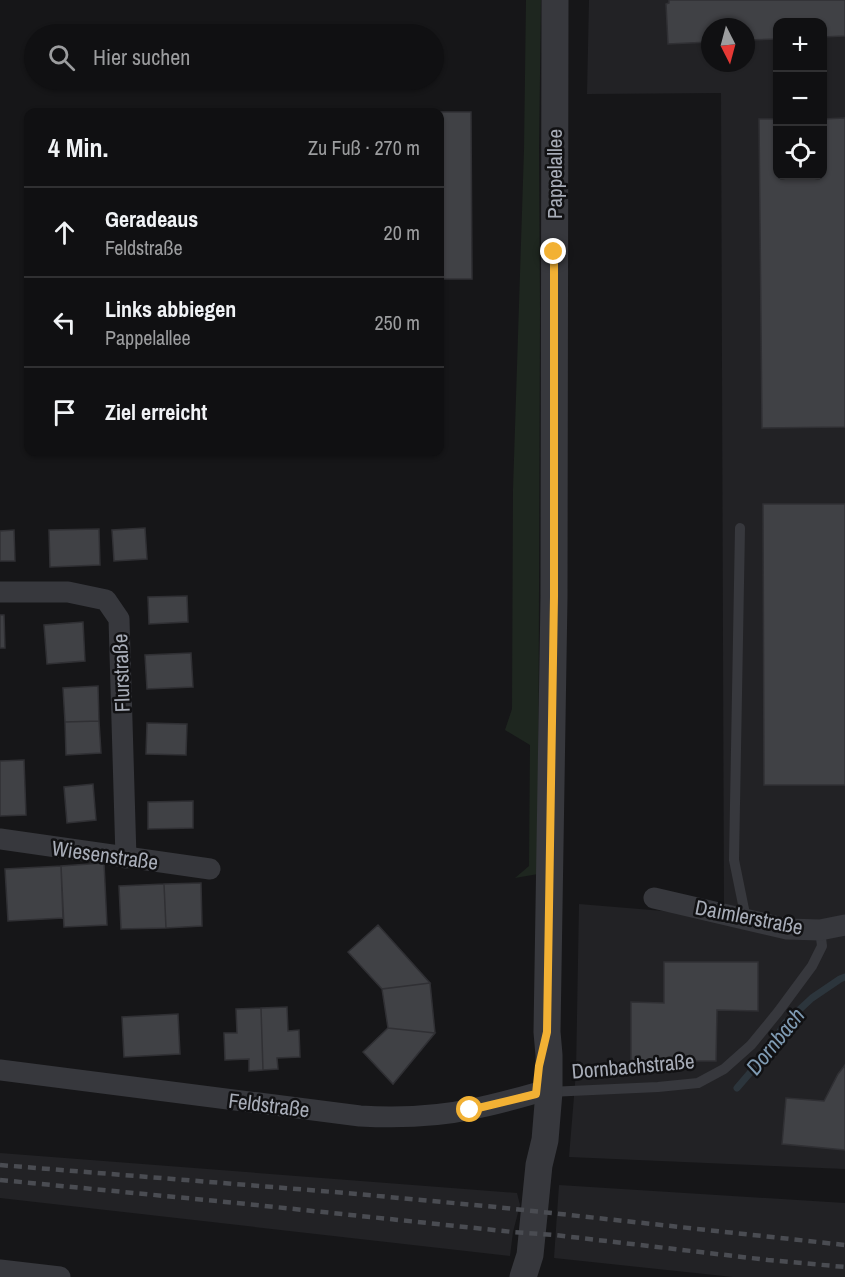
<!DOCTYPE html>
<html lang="de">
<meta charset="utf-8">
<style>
:root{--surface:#101012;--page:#19191b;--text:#f1f3f6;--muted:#9c9d9f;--line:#303032}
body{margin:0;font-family:"Archivo Narrow",sans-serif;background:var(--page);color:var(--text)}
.controls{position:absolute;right:18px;top:18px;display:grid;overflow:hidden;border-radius:12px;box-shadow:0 2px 4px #0004}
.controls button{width:54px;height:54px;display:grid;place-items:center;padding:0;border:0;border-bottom:2px solid var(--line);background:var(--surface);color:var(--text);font:30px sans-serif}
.compass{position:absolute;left:701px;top:18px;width:54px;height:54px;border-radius:50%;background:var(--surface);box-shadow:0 2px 4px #0004;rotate:174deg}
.stop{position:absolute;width:18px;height:18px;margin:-14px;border:4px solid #f2b134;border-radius:50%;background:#fff}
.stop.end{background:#f2b134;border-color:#fff;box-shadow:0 2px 6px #0008}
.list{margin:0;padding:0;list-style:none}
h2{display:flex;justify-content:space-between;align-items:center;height:78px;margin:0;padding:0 24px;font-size:26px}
h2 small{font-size:20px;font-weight:400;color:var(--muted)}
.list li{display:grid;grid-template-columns:39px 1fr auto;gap:18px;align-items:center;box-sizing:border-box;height:90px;padding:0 24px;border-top:2px solid var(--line)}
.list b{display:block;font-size:22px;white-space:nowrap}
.list p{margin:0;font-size:20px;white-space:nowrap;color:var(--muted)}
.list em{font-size:20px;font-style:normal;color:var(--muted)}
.icon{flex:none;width:33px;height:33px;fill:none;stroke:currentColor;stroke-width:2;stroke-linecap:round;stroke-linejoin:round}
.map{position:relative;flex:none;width:845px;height:1277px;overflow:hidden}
.search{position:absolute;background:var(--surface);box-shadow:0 2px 4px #0004;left:24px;top:24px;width:420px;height:66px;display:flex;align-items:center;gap:15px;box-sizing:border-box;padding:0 21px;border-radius:33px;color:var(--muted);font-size:22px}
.panel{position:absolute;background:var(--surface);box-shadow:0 2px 4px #0004;left:24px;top:108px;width:420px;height:348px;border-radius:12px}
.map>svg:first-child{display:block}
</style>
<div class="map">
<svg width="845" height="1277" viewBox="0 0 845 1277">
<rect width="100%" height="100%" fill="#161618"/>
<path fill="#222225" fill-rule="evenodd" d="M 589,0 L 845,0 L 845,1169 L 569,1157 L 576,1072 L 579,904 L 724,916 L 721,93 L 587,94 ZM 778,22 L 822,22 L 822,176 L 778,176 ZM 710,27 L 746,27 L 746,63 L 710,63 Z
M 0,1153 L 517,1193 L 520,1205 L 513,1232 L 510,1256 L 0,1198 Z
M 559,1185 L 845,1203 L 845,1277 L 733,1277 L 554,1258 Z"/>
<path fill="#1e261f" d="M 526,0 L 541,0 L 539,149 L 540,309 L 538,874 L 515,878 L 529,866 L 530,745 L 505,730 L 512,709 L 513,490 L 524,150 Z"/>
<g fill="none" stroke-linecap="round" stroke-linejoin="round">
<path stroke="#2c353c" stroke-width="7" d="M 737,1088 L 767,1053 L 785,1023 L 812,998 L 840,979 L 845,977"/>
</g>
<path fill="#404145" stroke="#303034" stroke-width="1.5" d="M 669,0 L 845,0 L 845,36 L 822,37 L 822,22 L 778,22 L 778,39 L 746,40 L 746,27 L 710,27 L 710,42 L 668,44 L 666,4 L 669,3 Z
M 438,112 L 471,112 L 472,279 L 440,279 L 440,112 Z
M 845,118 L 845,427 L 762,428 L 759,119 L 778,119 L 778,176 L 822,176 L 822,119 Z
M 763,504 L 845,504 L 845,785 L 764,785 Z
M 145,528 L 147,559 L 114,561 L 112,530 Z
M 99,529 L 100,565 L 50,567 L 49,530 Z
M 14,530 L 15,561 L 0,561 L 0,531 Z
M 187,596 L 188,622 L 149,624 L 148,597 Z
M 0,615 L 4,615 L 5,648 L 0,648 Z
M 83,622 L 85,661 L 47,664 L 44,625 Z
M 191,653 L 193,687 L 147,689 L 145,655 Z
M 98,686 L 99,721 L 65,722 L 63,688 Z
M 99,721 L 101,753 L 66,755 L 65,722 Z
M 147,723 L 187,724 L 186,755 L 146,754 Z
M 24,760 L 26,815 L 0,816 L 0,761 Z
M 93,784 L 96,820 L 67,823 L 64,787 Z
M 193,801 L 193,828 L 148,829 L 148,802 Z
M 104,863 L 107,925 L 64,927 L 61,866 Z
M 61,866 L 63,918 L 8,921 L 5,869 Z
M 201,883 L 202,926 L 166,928 L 164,884 Z
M 164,884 L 166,928 L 121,929 L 119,886 Z
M 378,925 L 430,983 L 382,989 L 348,952 Z
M 664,962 L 758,962 L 758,1011 L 717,1010 L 716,1061 L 631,1061 L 631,1002 L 664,1003 Z
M 430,983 L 435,1033 L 388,1028 L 382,989 Z
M 287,1007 L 288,1031 L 299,1030 L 300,1057 L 277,1058 L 278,1069 L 263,1070 L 261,1008 Z
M 261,1008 L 263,1070 L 249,1071 L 249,1059 L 225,1060 L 224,1033 L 237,1033 L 236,1009 Z
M 178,1014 L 180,1054 L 124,1057 L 122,1017 Z
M 388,1028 L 435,1033 L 393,1084 L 363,1052 Z
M 845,1065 L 845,1150 L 782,1144 L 786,1098 L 824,1101 L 838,1074 Z"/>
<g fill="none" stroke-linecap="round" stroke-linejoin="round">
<path stroke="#37383d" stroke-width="10" d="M 740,528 L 734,860 L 746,919
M 549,1092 L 658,1087 L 698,1083 L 724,1069 L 751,1045 L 778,1012 L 812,966 L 822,946 L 820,930"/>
<path stroke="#37383d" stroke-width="21" d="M 0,592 L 68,592 L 106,600 L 119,619 L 126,858
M 0,839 L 210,869
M 654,898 L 787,929 L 820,930 L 845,925
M 0,1070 L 360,1116 C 397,1118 436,1117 472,1109 C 494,1105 515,1099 536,1093
M 0,1270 L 60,1277"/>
<path stroke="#37383d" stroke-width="27" d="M 523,1277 L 530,1255 L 539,1165 L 545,1140 L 549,1092 L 549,1055 L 547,1032 L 554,597 L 555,0"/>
<path stroke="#4a4c52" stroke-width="4.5" stroke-dasharray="8 6" stroke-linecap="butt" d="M 0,1165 L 346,1193 L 496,1207 L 845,1245
M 0,1180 L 237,1203 L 513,1232 L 555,1235 L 768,1260 L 845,1267"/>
</g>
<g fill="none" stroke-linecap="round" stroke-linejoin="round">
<path stroke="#f2b134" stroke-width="8" d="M 470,1110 L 536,1094 L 539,1066 L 547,1032 L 554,597 L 554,252"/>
</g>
<g text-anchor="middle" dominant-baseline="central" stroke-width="5" stroke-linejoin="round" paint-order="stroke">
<g font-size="21" fill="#a8adb8" stroke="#111113">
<text transform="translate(554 174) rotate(-90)">Pappelallee</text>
<text transform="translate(121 673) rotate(-92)">Flurstraße</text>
<text transform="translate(105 855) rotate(8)">Wiesenstraße</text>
<text transform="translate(749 917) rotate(11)">Daimlerstraße</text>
<text transform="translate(633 1066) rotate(-5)">Dornbachstraße</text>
<text transform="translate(269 1105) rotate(7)">Feldstraße</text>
</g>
<g font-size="22" font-style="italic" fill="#7f9bb3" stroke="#111113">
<text transform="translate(775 1041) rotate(-51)">Dornbach</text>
</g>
</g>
</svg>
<div class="controls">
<button>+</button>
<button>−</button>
<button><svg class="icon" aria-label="locate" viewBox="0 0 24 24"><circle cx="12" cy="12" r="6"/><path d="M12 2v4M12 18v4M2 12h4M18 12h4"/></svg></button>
</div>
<svg class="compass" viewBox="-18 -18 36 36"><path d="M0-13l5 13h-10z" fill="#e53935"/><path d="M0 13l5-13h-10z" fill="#9c9d9f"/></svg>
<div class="stop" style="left:470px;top:1110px"></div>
<div class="stop end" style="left:554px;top:252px"></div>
<div class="search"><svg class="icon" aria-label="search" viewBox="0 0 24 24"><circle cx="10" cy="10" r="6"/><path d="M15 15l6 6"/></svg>Hier suchen</div>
<section class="panel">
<h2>4 Min.<small>Zu Fuß · 270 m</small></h2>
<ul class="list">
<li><svg class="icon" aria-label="ahead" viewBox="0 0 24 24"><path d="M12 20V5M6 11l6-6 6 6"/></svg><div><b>Geradeaus</b><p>Feldstraße</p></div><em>20 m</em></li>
<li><svg class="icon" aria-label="left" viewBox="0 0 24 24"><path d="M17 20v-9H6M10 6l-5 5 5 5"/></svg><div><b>Links abbiegen</b><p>Pappelallee</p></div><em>250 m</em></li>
<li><svg class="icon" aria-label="arrive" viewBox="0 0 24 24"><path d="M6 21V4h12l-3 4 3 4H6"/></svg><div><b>Ziel erreicht</b></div></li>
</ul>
</section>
</div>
